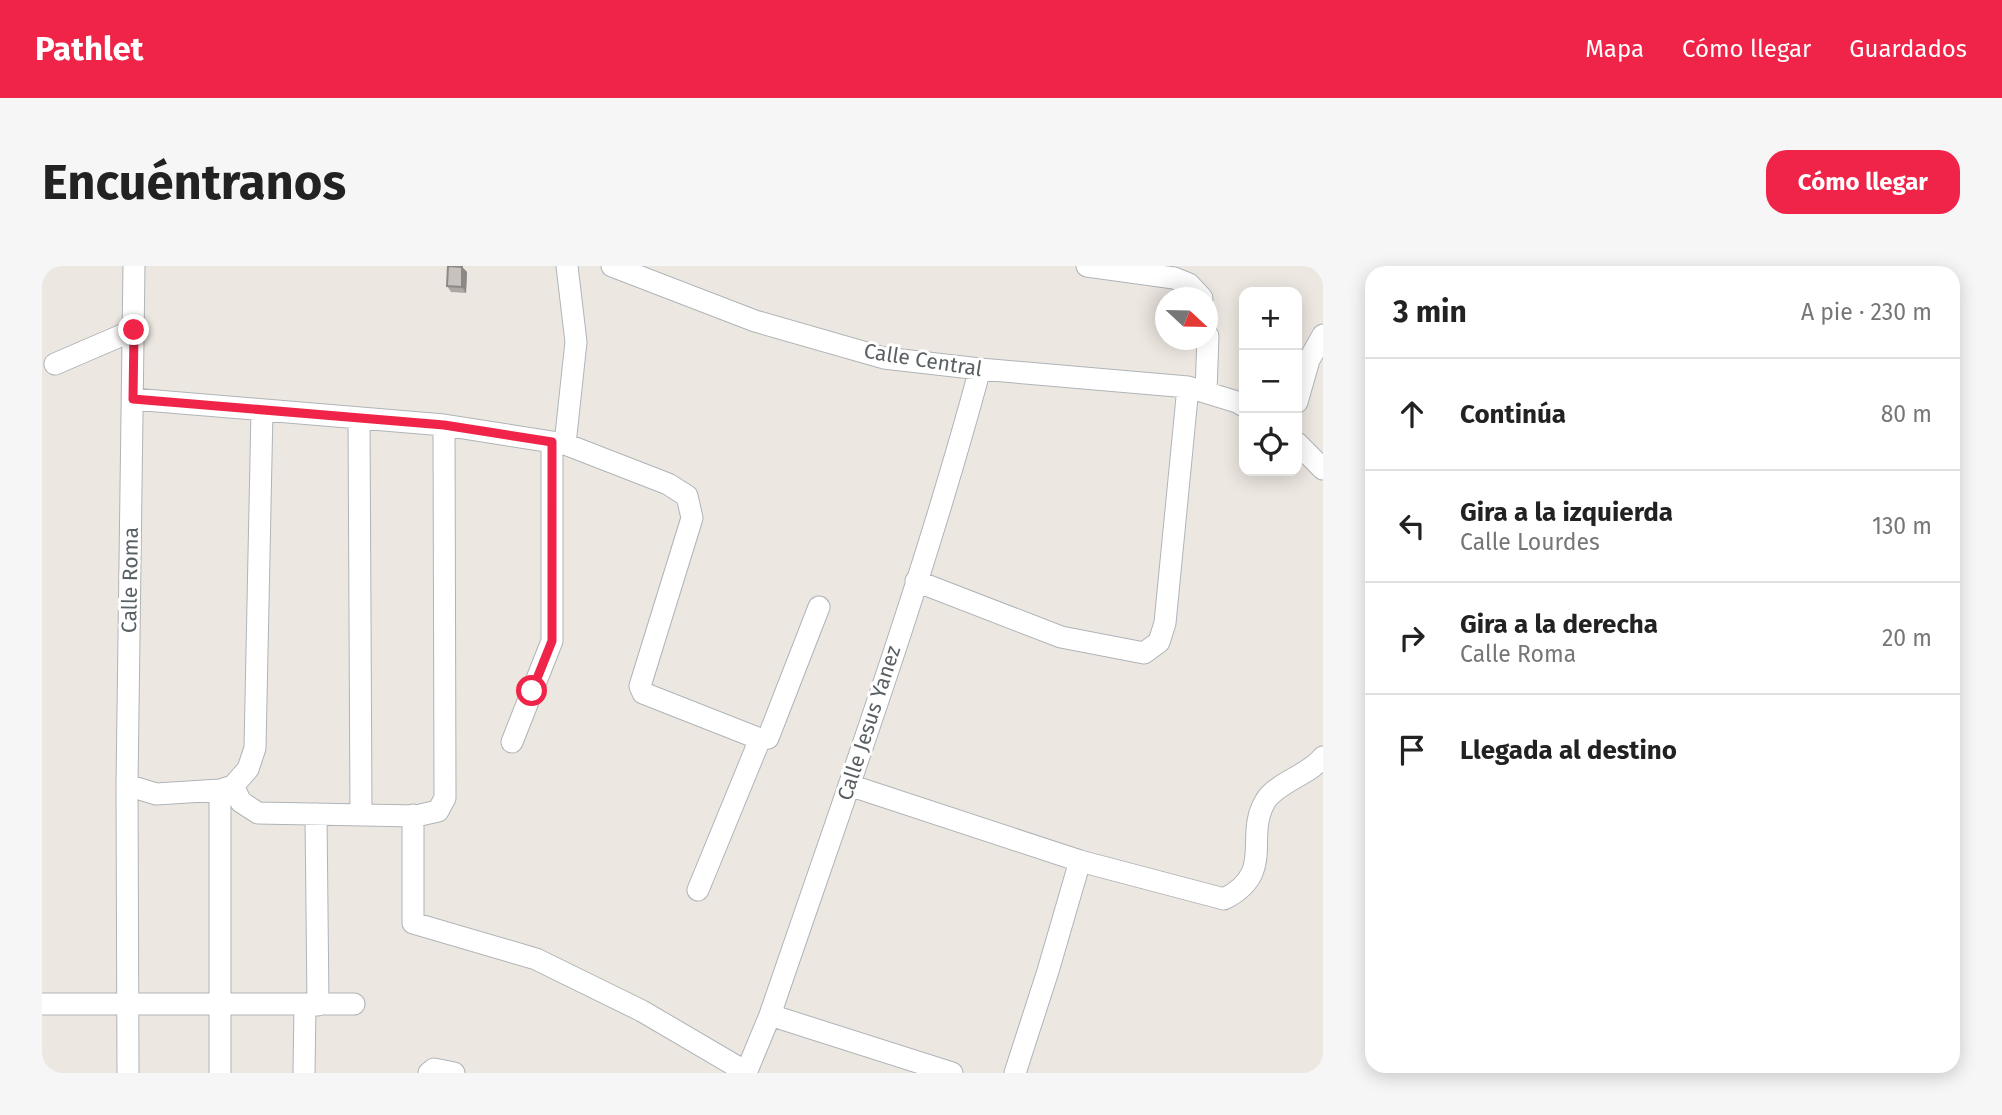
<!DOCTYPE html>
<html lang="es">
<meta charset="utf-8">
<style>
:root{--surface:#fff;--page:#f6f6f6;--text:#222;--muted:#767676;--line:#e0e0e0;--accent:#f02449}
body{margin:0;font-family:"Fira Sans",sans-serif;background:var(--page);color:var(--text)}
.controls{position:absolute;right:21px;top:21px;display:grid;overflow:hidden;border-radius:14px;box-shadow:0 4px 18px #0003}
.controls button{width:63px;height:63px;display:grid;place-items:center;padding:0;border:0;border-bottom:2px solid var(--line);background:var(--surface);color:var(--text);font:35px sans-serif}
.compass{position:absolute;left:1113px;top:21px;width:63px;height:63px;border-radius:50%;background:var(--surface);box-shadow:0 4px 18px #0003;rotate:112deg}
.stop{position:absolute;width:21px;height:21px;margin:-16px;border:5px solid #f02449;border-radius:50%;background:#fff}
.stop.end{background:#f02449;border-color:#fff;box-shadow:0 2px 7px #0008}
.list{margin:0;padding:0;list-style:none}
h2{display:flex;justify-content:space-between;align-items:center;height:91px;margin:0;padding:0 28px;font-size:30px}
h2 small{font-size:23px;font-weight:400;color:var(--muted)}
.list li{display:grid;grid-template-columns:46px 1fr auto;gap:21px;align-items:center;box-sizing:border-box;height:112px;padding:0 28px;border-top:2px solid var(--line)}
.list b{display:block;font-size:26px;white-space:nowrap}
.list p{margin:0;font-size:23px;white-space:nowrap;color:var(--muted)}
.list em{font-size:23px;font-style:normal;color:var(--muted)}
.icon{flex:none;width:38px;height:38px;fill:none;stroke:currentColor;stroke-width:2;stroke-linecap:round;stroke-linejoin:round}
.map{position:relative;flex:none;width:1281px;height:807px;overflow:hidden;border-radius:21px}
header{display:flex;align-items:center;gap:42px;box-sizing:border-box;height:98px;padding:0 35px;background:var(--accent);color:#fff}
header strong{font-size:33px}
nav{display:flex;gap:38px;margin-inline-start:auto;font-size:24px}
.intro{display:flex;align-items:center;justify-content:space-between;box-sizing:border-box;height:168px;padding:0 42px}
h1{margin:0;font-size:49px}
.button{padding:18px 32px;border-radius:21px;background:var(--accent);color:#fff;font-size:24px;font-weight:700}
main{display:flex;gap:42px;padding:0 42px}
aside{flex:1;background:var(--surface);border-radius:21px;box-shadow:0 4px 18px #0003}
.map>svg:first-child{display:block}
</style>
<header>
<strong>Pathlet</strong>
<nav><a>Mapa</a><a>Cómo llegar</a><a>Guardados</a></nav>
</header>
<div class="intro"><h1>Encuéntranos</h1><a class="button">Cómo llegar</a></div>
<main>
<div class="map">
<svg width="1281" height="807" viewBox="0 0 1281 807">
<rect width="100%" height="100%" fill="#ede7e1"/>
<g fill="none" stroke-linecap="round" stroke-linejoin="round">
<defs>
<path id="minor" d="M 570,0 L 713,55 L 842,92 L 938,103 L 1146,121 L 1195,136 L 1202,140
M 1045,0 L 1132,12 L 1147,18 L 1160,32
M 13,98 L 92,64
M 1164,126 L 1166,70
M 91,133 L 402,159 L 523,178 L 626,218 L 645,230 L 650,252 L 598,420 L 601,427 L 718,473 L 726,472 L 777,341
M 1255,136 L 1267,94 L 1281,69
M 317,152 L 319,549
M 1255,177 L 1281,203
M 523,178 L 534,76 L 525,0
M 874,315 L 1019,371 L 1102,387 L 1117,376 L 1123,357 L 1146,121
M 470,476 L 510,375 L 510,176
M 85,519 L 114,528 L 178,524 L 191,520 L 206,503 L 213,482 L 220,144
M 807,519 L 1038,595 L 1182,633 C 1235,606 1201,571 1224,534 C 1236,516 1267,509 1281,491
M 191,520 L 199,536 L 216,547 L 374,550 L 396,545 L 403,532 L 402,159
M 178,524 L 178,807
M 274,548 L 276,739
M 371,549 L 371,657 L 494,693 L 600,745 L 704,806
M 656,624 L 718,473
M 0,738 L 312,738
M 728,749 L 910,807
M 86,807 L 85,519 L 92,0
M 262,807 L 263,739
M 387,807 L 392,803 L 412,807
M 704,807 L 728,749 C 801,535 879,322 938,103
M 973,807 L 1006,705 L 1038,595"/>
</defs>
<use href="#minor" stroke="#afb4b7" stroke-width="23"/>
<use href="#minor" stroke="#fff" stroke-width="21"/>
</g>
<path fill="#aca7a3" d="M 420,1 L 425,6 L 424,27 L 409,26 L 405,20 Z"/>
<path fill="#8c8885" d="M 420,1 L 425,6 L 424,27 L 420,21 Z"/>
<path fill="#c8c2be" stroke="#8c8885" stroke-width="2" d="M 406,0 L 420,1 L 420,21 L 405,20 Z"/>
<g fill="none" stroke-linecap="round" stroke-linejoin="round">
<path stroke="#f02449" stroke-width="9" d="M 92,64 L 91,133 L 402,159 L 510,176 L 510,375 L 490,425"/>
</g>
<g text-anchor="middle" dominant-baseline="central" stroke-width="6" stroke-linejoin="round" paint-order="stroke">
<g font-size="21" fill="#596063" stroke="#fff">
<text transform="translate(881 94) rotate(9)">Calle Central</text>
<text transform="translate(88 314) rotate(-89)">Calle Roma</text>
<text transform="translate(827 457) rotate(-72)">Calle Jesus Yanez</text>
</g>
</g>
</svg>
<div class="controls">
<button>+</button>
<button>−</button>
<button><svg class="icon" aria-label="locate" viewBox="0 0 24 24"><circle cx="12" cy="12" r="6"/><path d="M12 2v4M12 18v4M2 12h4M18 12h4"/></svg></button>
</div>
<svg class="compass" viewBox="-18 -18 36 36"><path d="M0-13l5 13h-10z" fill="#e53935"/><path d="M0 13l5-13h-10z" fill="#767676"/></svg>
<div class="stop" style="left:490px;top:425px"></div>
<div class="stop end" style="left:92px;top:64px"></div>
</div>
<aside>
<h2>3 min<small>A pie · 230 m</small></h2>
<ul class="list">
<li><svg class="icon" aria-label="ahead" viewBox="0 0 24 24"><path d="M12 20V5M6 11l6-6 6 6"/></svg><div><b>Continúa</b></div><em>80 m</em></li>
<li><svg class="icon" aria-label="left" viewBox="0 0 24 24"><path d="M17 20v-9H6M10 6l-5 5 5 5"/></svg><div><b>Gira a la izquierda</b><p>Calle Lourdes</p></div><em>130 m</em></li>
<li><svg class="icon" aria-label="right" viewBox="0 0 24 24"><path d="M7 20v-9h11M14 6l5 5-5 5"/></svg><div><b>Gira a la derecha</b><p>Calle Roma</p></div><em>20 m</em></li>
<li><svg class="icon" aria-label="arrive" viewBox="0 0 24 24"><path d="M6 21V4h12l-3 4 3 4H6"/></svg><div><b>Llegada al destino</b></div></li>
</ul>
</aside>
</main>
